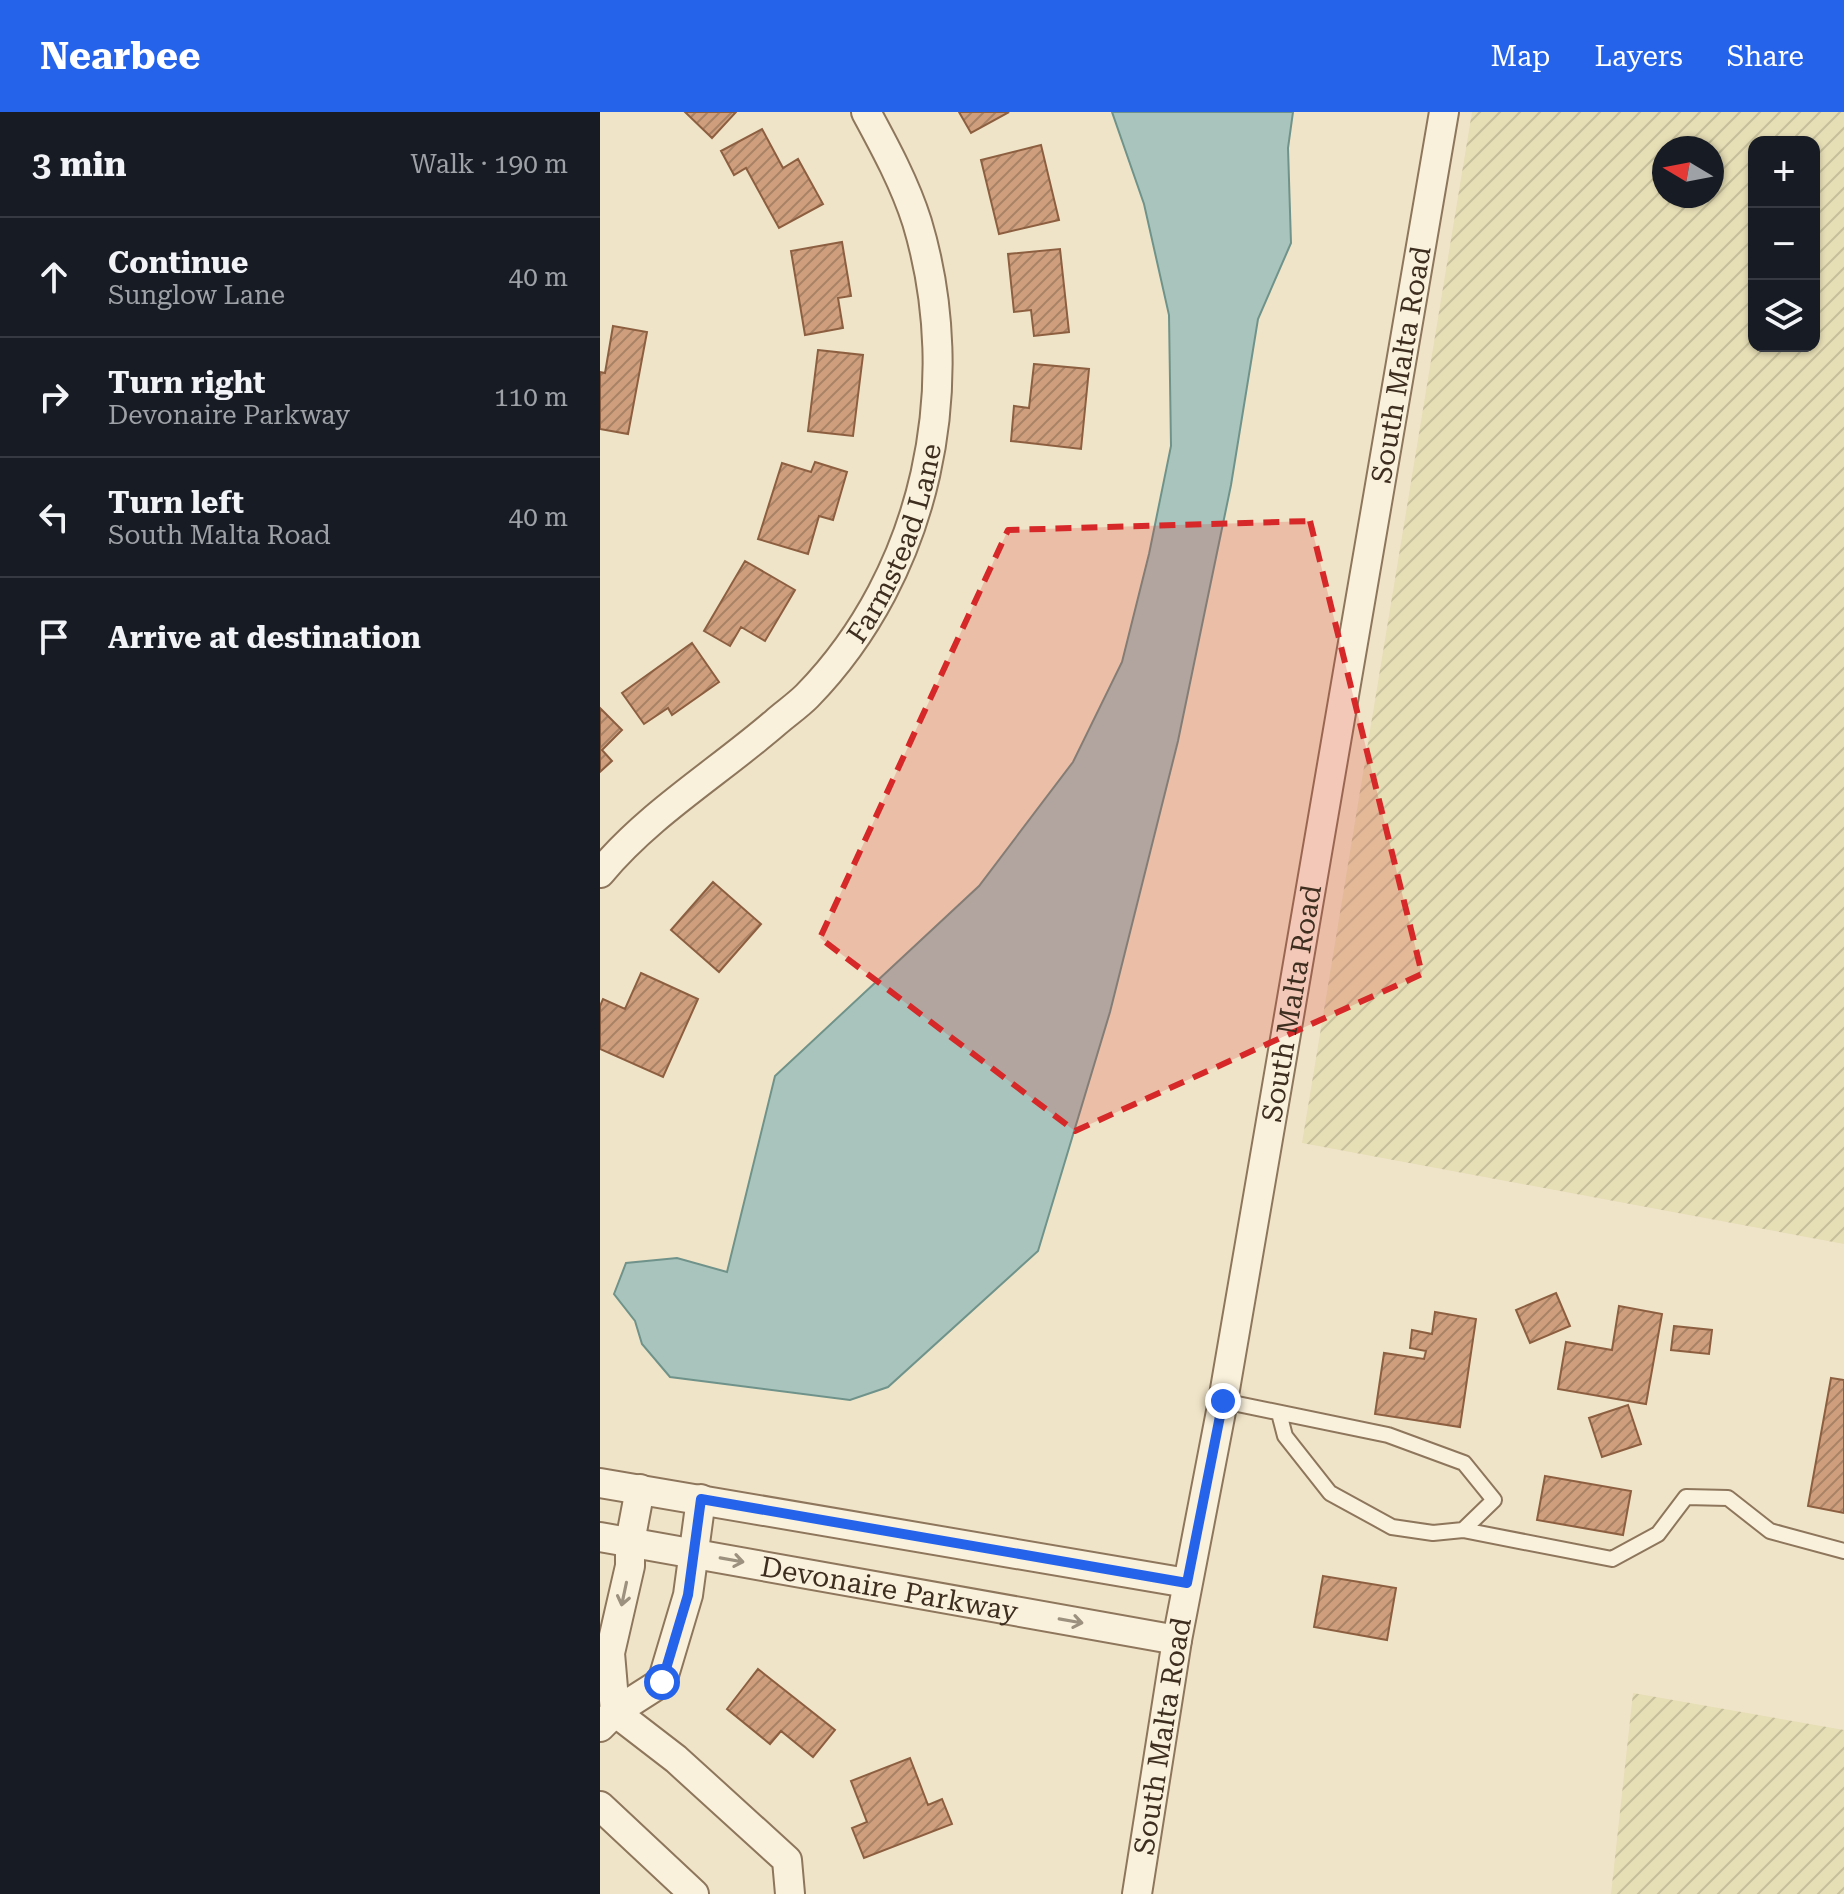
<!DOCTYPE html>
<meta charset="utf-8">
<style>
:root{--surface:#171b24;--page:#242831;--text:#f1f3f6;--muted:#9ea1a6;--line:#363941;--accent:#2563eb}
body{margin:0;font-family:"Roboto Serif",serif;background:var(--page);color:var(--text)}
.controls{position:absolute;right:24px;top:24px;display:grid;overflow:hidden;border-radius:16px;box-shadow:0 2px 6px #0004}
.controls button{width:72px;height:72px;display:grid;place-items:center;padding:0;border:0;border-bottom:2px solid var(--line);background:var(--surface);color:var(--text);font:40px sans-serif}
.compass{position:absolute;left:1052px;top:24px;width:72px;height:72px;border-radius:50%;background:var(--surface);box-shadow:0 2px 6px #0004;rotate:280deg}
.stop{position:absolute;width:24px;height:24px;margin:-18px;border:6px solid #2563eb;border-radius:50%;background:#fff}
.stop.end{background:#2563eb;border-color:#fff;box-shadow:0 2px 8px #0008}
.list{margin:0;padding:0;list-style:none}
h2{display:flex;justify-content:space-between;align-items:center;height:104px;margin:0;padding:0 32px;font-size:34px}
h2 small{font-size:26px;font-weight:400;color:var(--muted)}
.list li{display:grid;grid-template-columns:52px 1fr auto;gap:24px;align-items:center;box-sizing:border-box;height:120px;padding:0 32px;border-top:2px solid var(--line)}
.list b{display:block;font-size:30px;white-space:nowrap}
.list p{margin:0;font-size:26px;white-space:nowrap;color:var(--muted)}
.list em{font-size:26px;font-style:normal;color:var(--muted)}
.icon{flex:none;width:44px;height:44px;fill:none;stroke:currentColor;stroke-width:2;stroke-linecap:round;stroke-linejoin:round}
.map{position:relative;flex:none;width:1244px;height:1782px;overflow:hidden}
header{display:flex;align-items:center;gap:48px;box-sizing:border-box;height:112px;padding:0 40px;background:var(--accent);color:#fff}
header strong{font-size:38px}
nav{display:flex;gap:44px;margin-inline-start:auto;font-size:28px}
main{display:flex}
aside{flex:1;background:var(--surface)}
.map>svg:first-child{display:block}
</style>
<header>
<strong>Nearbee</strong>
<nav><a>Map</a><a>Layers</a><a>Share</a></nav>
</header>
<main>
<aside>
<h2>3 min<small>Walk · 190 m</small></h2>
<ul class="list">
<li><svg class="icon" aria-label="ahead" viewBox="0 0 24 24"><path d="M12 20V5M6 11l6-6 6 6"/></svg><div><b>Continue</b><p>Sunglow Lane</p></div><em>40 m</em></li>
<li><svg class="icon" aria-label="right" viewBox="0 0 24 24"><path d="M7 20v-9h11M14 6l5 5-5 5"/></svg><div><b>Turn right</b><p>Devonaire Parkway</p></div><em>110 m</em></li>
<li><svg class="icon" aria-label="left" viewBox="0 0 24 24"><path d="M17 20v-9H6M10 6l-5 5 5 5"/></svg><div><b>Turn left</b><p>South Malta Road</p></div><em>40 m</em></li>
<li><svg class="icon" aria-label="arrive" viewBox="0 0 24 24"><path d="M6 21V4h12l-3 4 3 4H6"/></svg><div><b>Arrive at destination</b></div></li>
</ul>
</aside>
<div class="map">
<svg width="1244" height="1782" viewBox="0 0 1244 1782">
<defs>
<pattern id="farmland-furrows" width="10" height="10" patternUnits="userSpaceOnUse" patternTransform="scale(2)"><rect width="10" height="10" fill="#e6deb5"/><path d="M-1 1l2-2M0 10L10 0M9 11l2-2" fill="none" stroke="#c6bf9b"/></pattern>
<pattern id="building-hatch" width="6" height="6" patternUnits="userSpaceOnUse" patternTransform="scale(2)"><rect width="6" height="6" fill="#cf9f7d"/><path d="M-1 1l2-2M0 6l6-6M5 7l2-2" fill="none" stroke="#a98266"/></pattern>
</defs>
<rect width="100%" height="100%" fill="#f0e4c8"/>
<path fill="url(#farmland-furrows)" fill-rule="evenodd" d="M 872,0 L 1244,0 L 1244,1132 L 702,1031 ZM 1154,30 L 1214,30 L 1214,234 L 1154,234 ZM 1064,36 L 1112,36 L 1112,84 L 1064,84 Z
M 1033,1581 L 1244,1618 L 1244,1782 L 1011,1782 Z"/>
<path fill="#a9c4bc" stroke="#6f938a" stroke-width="2" d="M 512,0 L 693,0 L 688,36 L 691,131 L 658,207 L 631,373 L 578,629 L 510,900 L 438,1139 L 288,1275 L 250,1288 L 70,1265 L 42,1232 L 35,1209 L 14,1182 L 26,1151 L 77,1146 L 127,1160 L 175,964 L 379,774 L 473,650 L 522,550 L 549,442 L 571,334 L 569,203 L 544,92 Z"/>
<path fill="url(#building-hatch)" stroke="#8d5f41" stroke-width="2" d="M 85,0 L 136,0 L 112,26 Z
M 359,0 L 409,0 L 371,21 Z
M 162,17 L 183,56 L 198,47 L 223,92 L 179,116 L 146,56 L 134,63 L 121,39 Z
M 441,33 L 459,108 L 399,122 L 381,48 Z
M 242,130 L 251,184 L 238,186 L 243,216 L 205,223 L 191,139 Z
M 460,137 L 469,220 L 434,224 L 431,198 L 414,200 L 408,142 Z
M 13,214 L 47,220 L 28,322 L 0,317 L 0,260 L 5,261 Z
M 218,238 L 263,243 L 253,324 L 208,319 Z
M 434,252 L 489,257 L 481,337 L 411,329 L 414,294 L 429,296 Z
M 215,350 L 247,360 L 233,408 L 219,404 L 208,442 L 158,427 L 182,351 L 211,360 Z
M 145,449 L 195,478 L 165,529 L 141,515 L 130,534 L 104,519 Z
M 92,531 L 119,570 L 72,603 L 68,596 L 44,612 L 22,581 Z
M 0,596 L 22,618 L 2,638 L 12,649 L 0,660 Z
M 113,770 L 161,812 L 119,860 L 71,818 Z
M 41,861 L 98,887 L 63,965 L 0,937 L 0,894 L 3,887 L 25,897 Z
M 956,1181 L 970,1214 L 930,1231 L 916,1198 Z
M 1019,1194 L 1062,1202 L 1046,1292 L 958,1277 L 966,1230 L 1012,1238 Z
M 835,1200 L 876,1207 L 860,1315 L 775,1302 L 784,1241 L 824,1247 L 826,1239 L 810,1236 L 812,1218 L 832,1222 Z
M 1074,1214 L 1112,1218 L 1109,1242 L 1071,1238 Z
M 1231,1266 L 1244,1268 L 1244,1401 L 1208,1394 Z
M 1028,1293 L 1041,1332 L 1002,1345 L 989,1306 Z
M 945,1364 L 1031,1379 L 1023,1423 L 937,1408 Z
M 723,1464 L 796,1476 L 787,1528 L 714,1515 Z
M 158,1557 L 235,1618 L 213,1645 L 181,1619 L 170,1632 L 127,1597 Z
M 310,1646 L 328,1693 L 342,1687 L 352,1712 L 264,1746 L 252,1716 L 267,1710 L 251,1669 Z"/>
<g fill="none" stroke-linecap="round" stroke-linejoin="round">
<defs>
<path id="service" d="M 623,1289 L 788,1323 L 864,1351 L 894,1388 L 863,1418 L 833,1421 L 792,1415 L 730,1381 L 685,1324 L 679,1301
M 863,1418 L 1012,1447 L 1058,1422 L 1086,1385 L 1128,1386 L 1170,1419 L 1244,1439"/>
<g id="minor">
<path id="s1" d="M 0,761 C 49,702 117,661 175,611 C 185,602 197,594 207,584 C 327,461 366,273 317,110 C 305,72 285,35 266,0"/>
<path d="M 0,1371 L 587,1471"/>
<path id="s2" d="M 0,1425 L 577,1528"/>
<path d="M 15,1600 L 76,1647 L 187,1748 L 190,1782"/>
<path d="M 15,1600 L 10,1541 L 30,1454 L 30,1430 L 40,1377"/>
<path d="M 0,1615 L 15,1600 L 62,1570 L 88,1483 L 101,1387"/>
<path d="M 0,1694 L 94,1782"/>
<path id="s3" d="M 537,1782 L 577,1528 L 623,1289 L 844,0"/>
</g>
</defs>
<use href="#service" stroke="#8d765c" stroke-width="18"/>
<use href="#minor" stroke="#8d765c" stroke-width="32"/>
<use href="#service" stroke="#faf1dc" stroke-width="14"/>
<use href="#minor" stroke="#faf1dc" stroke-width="28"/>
</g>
<defs><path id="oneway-shaft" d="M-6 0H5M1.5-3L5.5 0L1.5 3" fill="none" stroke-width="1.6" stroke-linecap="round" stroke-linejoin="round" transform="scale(2)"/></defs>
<g stroke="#9c907e">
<use href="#oneway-shaft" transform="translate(132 1448) rotate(10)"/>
<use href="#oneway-shaft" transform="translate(24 1482) rotate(102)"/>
<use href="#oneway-shaft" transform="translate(471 1509) rotate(10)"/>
</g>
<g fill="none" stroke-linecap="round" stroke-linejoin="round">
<path stroke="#2563eb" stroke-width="10" d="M 62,1570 L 88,1483 L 101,1387 L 587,1471 L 623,1289"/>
</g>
<path fill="#d62828" fill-opacity="0.2" stroke="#d62828" stroke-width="6" stroke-dasharray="16 10" stroke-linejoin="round" d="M 710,409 L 822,862 L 475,1019 L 220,826 L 408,418 Z"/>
<g text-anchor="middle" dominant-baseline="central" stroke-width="6" stroke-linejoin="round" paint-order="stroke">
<g font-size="28" fill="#3d2e20" stroke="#f7eed8">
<text stroke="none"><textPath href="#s3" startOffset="1552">South Malta Road</textPath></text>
<text stroke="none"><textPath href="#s1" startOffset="452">Farmstead Lane</textPath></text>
<text stroke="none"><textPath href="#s3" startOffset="904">South Malta Road</textPath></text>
<text stroke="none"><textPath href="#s2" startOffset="294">Devonaire Parkway</textPath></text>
<text stroke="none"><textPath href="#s3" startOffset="160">South Malta Road</textPath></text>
</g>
</g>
</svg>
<div class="controls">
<button>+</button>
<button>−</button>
<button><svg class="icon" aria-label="layers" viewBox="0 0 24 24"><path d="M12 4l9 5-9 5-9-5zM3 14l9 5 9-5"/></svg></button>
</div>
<svg class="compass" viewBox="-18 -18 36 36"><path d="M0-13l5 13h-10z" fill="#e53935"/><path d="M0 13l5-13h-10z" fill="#9ea1a6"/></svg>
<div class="stop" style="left:62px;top:1570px"></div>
<div class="stop end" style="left:623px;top:1289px"></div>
</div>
</main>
